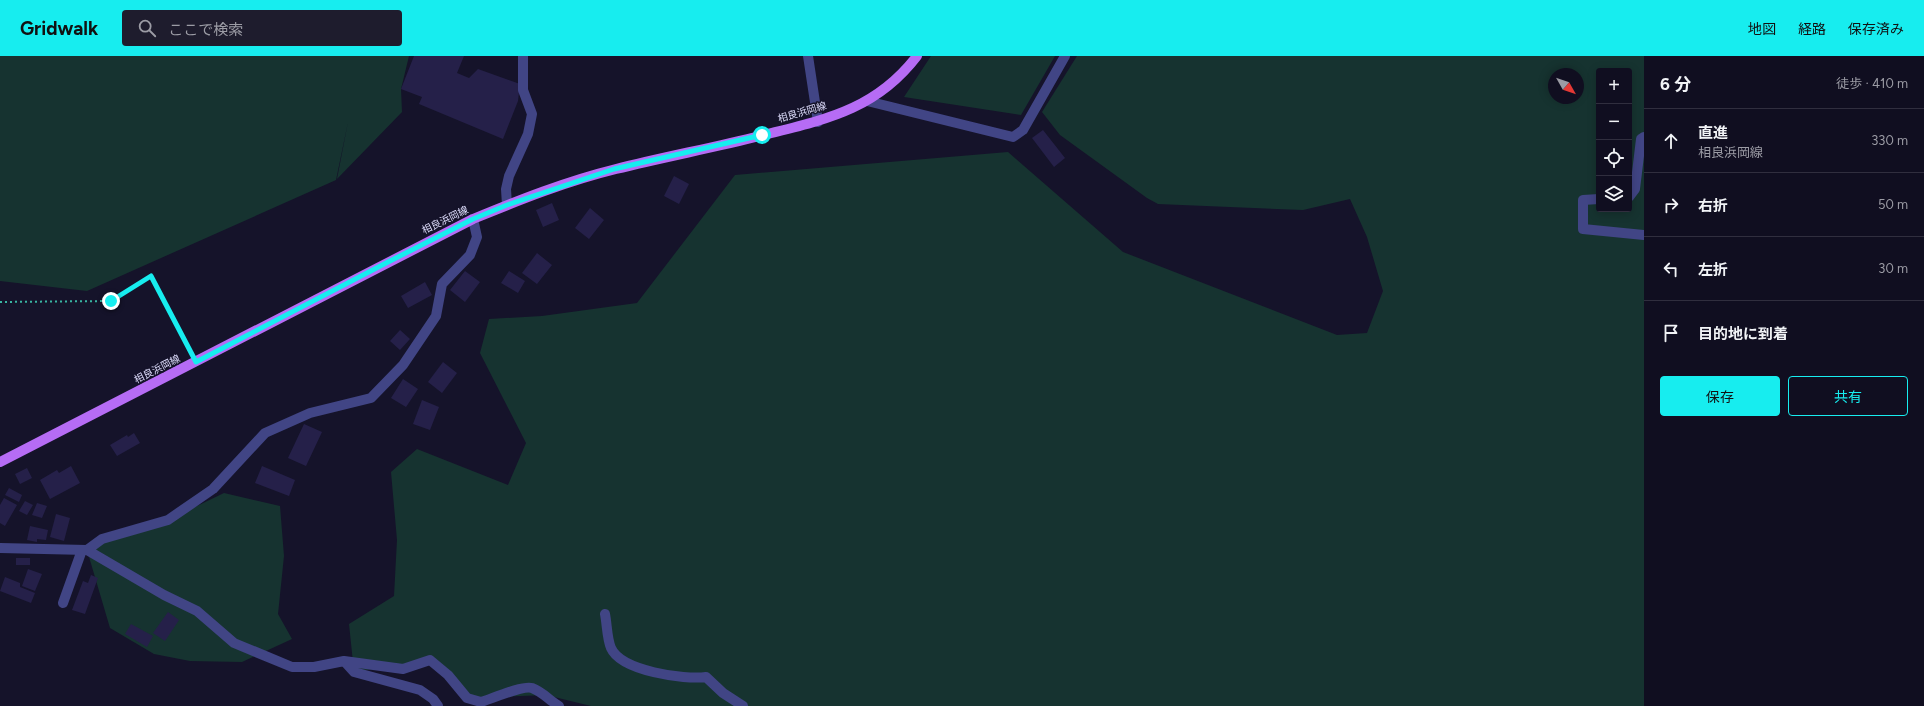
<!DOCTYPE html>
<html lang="ja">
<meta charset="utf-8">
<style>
:root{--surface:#100e20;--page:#1e1c2d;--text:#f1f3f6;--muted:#9c9ca5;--line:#302e3e;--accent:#17edef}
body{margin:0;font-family:Figtree,"Noto Sans JP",sans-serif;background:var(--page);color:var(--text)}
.controls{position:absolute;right:12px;top:12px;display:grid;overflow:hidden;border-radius:4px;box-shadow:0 2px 10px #0003}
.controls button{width:36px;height:36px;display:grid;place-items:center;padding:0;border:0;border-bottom:1px solid var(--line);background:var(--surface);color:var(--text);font:20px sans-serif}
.compass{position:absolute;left:1548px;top:12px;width:36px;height:36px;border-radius:50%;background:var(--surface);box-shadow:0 2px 10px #0003;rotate:130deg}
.stop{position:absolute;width:12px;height:12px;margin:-9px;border:3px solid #17edef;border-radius:50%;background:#fff}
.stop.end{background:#17edef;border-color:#fff;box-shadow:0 1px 4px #0008}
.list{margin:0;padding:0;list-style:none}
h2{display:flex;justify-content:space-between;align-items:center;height:52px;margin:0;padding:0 16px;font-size:17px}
h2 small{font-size:13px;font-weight:400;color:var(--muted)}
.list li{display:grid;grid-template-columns:26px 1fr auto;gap:12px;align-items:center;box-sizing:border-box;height:64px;padding:0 16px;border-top:1px solid var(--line)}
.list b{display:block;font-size:15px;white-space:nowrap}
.list p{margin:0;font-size:13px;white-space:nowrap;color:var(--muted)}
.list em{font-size:13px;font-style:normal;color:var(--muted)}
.actions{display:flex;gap:8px;padding:12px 16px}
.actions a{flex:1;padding:9px 0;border:1px solid var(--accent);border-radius:4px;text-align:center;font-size:14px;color:var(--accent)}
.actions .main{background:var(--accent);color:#111}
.icon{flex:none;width:22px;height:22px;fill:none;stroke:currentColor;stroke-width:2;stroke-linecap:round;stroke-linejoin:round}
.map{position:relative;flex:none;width:1644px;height:650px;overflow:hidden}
header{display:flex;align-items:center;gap:24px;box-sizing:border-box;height:56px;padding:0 20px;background:var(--accent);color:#111}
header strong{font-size:19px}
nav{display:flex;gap:22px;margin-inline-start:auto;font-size:14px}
.search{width:280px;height:36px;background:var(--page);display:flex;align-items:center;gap:10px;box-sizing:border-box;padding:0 14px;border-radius:4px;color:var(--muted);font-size:15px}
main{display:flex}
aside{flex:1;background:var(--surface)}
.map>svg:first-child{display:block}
</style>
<header>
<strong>Gridwalk</strong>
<div class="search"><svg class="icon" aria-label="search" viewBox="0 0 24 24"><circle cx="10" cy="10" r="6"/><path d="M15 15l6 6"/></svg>ここで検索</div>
<nav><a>地図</a><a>経路</a><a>保存済み</a></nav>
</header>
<main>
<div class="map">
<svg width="1644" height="650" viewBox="0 0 1644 650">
<rect width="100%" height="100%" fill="#15132a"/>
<path fill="#163330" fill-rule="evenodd" d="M 0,0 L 409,0 L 401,33 L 402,56 L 337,123 L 348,66 L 336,124 L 87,235 L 0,225 Z
M 931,0 L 1055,0 L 1021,59 L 904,41 Z
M 1077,0 L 1644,0 L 1644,650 L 591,650 L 546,639 L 467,642 L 430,604 L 354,616 L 349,568 L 394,540 L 397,484 L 391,416 L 417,393 L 508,429 L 526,387 L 480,297 L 489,263 L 542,260 L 637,247 L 735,119 L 1008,96 L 1123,196 L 1337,279 L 1367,277 L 1383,235 L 1367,181 L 1350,143 L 1303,154 L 1158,148 L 1147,142 L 1060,79 L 1042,56 ZM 1599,15 L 1629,15 L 1629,153 L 1599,153 ZM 1554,18 L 1578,18 L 1578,42 L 1554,42 Z
M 224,437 L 280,450 L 284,500 L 278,558 L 292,583 L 242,606 L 190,605 L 154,598 L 110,572 L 87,494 L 114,480 L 168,464 Z"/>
<path fill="#252049" d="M 414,0 L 464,0 L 457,17 L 469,22 L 478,13 L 520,28 L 518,45 L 503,83 L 419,48 L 422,41 L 401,33 Z
M 1043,74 L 1065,102 L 1054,111 L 1032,82 Z
M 674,120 L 689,128 L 679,148 L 664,140 Z
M 552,147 L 559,164 L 543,171 L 536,154 Z
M 590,152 L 604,164 L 589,183 L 575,172 Z
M 537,197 L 552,209 L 537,228 L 522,217 Z
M 465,215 L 480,226 L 465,246 L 450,234 Z
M 509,215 L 525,225 L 518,237 L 501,227 Z
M 425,226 L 432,239 L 408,252 L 401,240 Z
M 400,274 L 410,283 L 400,294 L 390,285 Z
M 443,306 L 457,317 L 442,337 L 428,326 Z
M 403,323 L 418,333 L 406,351 L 391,342 Z
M 422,344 L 439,351 L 430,374 L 413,368 Z
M 304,368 L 322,376 L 306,410 L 288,402 Z
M 134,377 L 140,387 L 117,400 L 110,389 L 127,379 L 128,381 Z
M 71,410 L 80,427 L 50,443 L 40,424 L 57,414 L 59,417 Z
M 262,410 L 295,424 L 289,440 L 255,427 Z
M 27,412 L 32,422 L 20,428 L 15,418 Z
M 9,432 L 22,439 L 19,446 L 5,439 Z
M 4,442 L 17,449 L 5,470 L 0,467 L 0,449 Z
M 25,445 L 33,449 L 27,459 L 19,455 Z
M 37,447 L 47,450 L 42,462 L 32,459 Z
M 56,458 L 70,462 L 64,485 L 50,481 Z
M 30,470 L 48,474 L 46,484 L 37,483 L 37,486 L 27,484 Z
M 16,502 L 30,502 L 30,509 L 16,509 Z
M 28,513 L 42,518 L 35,535 L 22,530 Z
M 91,519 L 98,522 L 85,558 L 72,554 L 83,525 L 88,527 Z
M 5,521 L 20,527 L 20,531 L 35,537 L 31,547 L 0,535 Z
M 168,556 L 179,564 L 165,585 L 153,577 Z
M 131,568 L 153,580 L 147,591 L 125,578 Z"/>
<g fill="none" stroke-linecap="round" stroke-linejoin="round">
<path stroke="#39b5a2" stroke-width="2" stroke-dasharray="2 3" stroke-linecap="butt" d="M 0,246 L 111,245 L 151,220 L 191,297"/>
<path stroke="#414585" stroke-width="10" d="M 808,0 L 818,66
M 867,45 L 1013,81 L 1023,74 L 1065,0
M 1629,141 L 1635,133 L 1641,83 L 1644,81
M 1599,143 L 1583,144 L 1583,173 L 1644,179
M 507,149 L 506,133 L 509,120 L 528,78 L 532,58 L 523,34 L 523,0
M 0,492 L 87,494 L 164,539 L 197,555 L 234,587 L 292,611 L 314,611 L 344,605 L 403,613 L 430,604 L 448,619 L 467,642 L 481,646 C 491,643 523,629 532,632 C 543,636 550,645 559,650
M 87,494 L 102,483 L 168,464 L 213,433 L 265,377 L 310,357 L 371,342 L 403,309 L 436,260 L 442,228 L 470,199 L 477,181 L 473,163
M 63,547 L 82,494
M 605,558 C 607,568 607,583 611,592 C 621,615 684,624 706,621 L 723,637 L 743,650
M 344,605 L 354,616 L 420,634 L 433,643 L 438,650"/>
<path stroke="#b66cf5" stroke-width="10" d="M 0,406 L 473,163 C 519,144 567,125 616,113 C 664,101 712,92 760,80 C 823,64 875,55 917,0"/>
</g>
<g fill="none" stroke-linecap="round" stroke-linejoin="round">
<path stroke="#17edef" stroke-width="5" d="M 111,245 L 151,220 L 196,306 L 388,206 L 473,163 L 507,149 L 614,113 L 762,79"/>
</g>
<g text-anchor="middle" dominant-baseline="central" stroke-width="3" stroke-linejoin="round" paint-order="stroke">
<g font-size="10" fill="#dfdefd" stroke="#15132a">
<text transform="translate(802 56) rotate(-16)">相良浜岡線</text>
<text transform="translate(445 164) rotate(-26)">相良浜岡線</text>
<text transform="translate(157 313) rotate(-27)">相良浜岡線</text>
</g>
</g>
</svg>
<div class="controls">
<button>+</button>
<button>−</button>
<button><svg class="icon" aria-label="locate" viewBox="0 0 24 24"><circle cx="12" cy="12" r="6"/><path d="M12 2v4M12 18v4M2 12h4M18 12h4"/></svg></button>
<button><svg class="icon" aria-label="layers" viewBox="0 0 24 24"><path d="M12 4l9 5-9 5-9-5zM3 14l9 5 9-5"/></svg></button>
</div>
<svg class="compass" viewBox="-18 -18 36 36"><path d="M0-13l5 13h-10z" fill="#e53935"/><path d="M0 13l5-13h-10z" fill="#9c9ca5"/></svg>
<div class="stop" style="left:762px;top:79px"></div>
<div class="stop end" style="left:111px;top:245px"></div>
</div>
<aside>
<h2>6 分<small>徒歩 · 410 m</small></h2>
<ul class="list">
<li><svg class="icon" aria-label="ahead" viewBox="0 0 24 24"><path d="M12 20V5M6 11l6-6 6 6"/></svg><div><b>直進</b><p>相良浜岡線</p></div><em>330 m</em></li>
<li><svg class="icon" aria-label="right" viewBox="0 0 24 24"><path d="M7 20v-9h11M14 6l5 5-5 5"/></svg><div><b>右折</b></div><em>50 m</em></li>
<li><svg class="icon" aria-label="left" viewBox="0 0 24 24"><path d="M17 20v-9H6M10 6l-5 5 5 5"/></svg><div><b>左折</b></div><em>30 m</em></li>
<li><svg class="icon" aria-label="arrive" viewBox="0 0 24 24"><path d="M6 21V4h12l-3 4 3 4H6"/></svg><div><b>目的地に到着</b></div></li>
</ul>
<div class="actions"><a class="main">保存</a><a>共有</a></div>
</aside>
</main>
